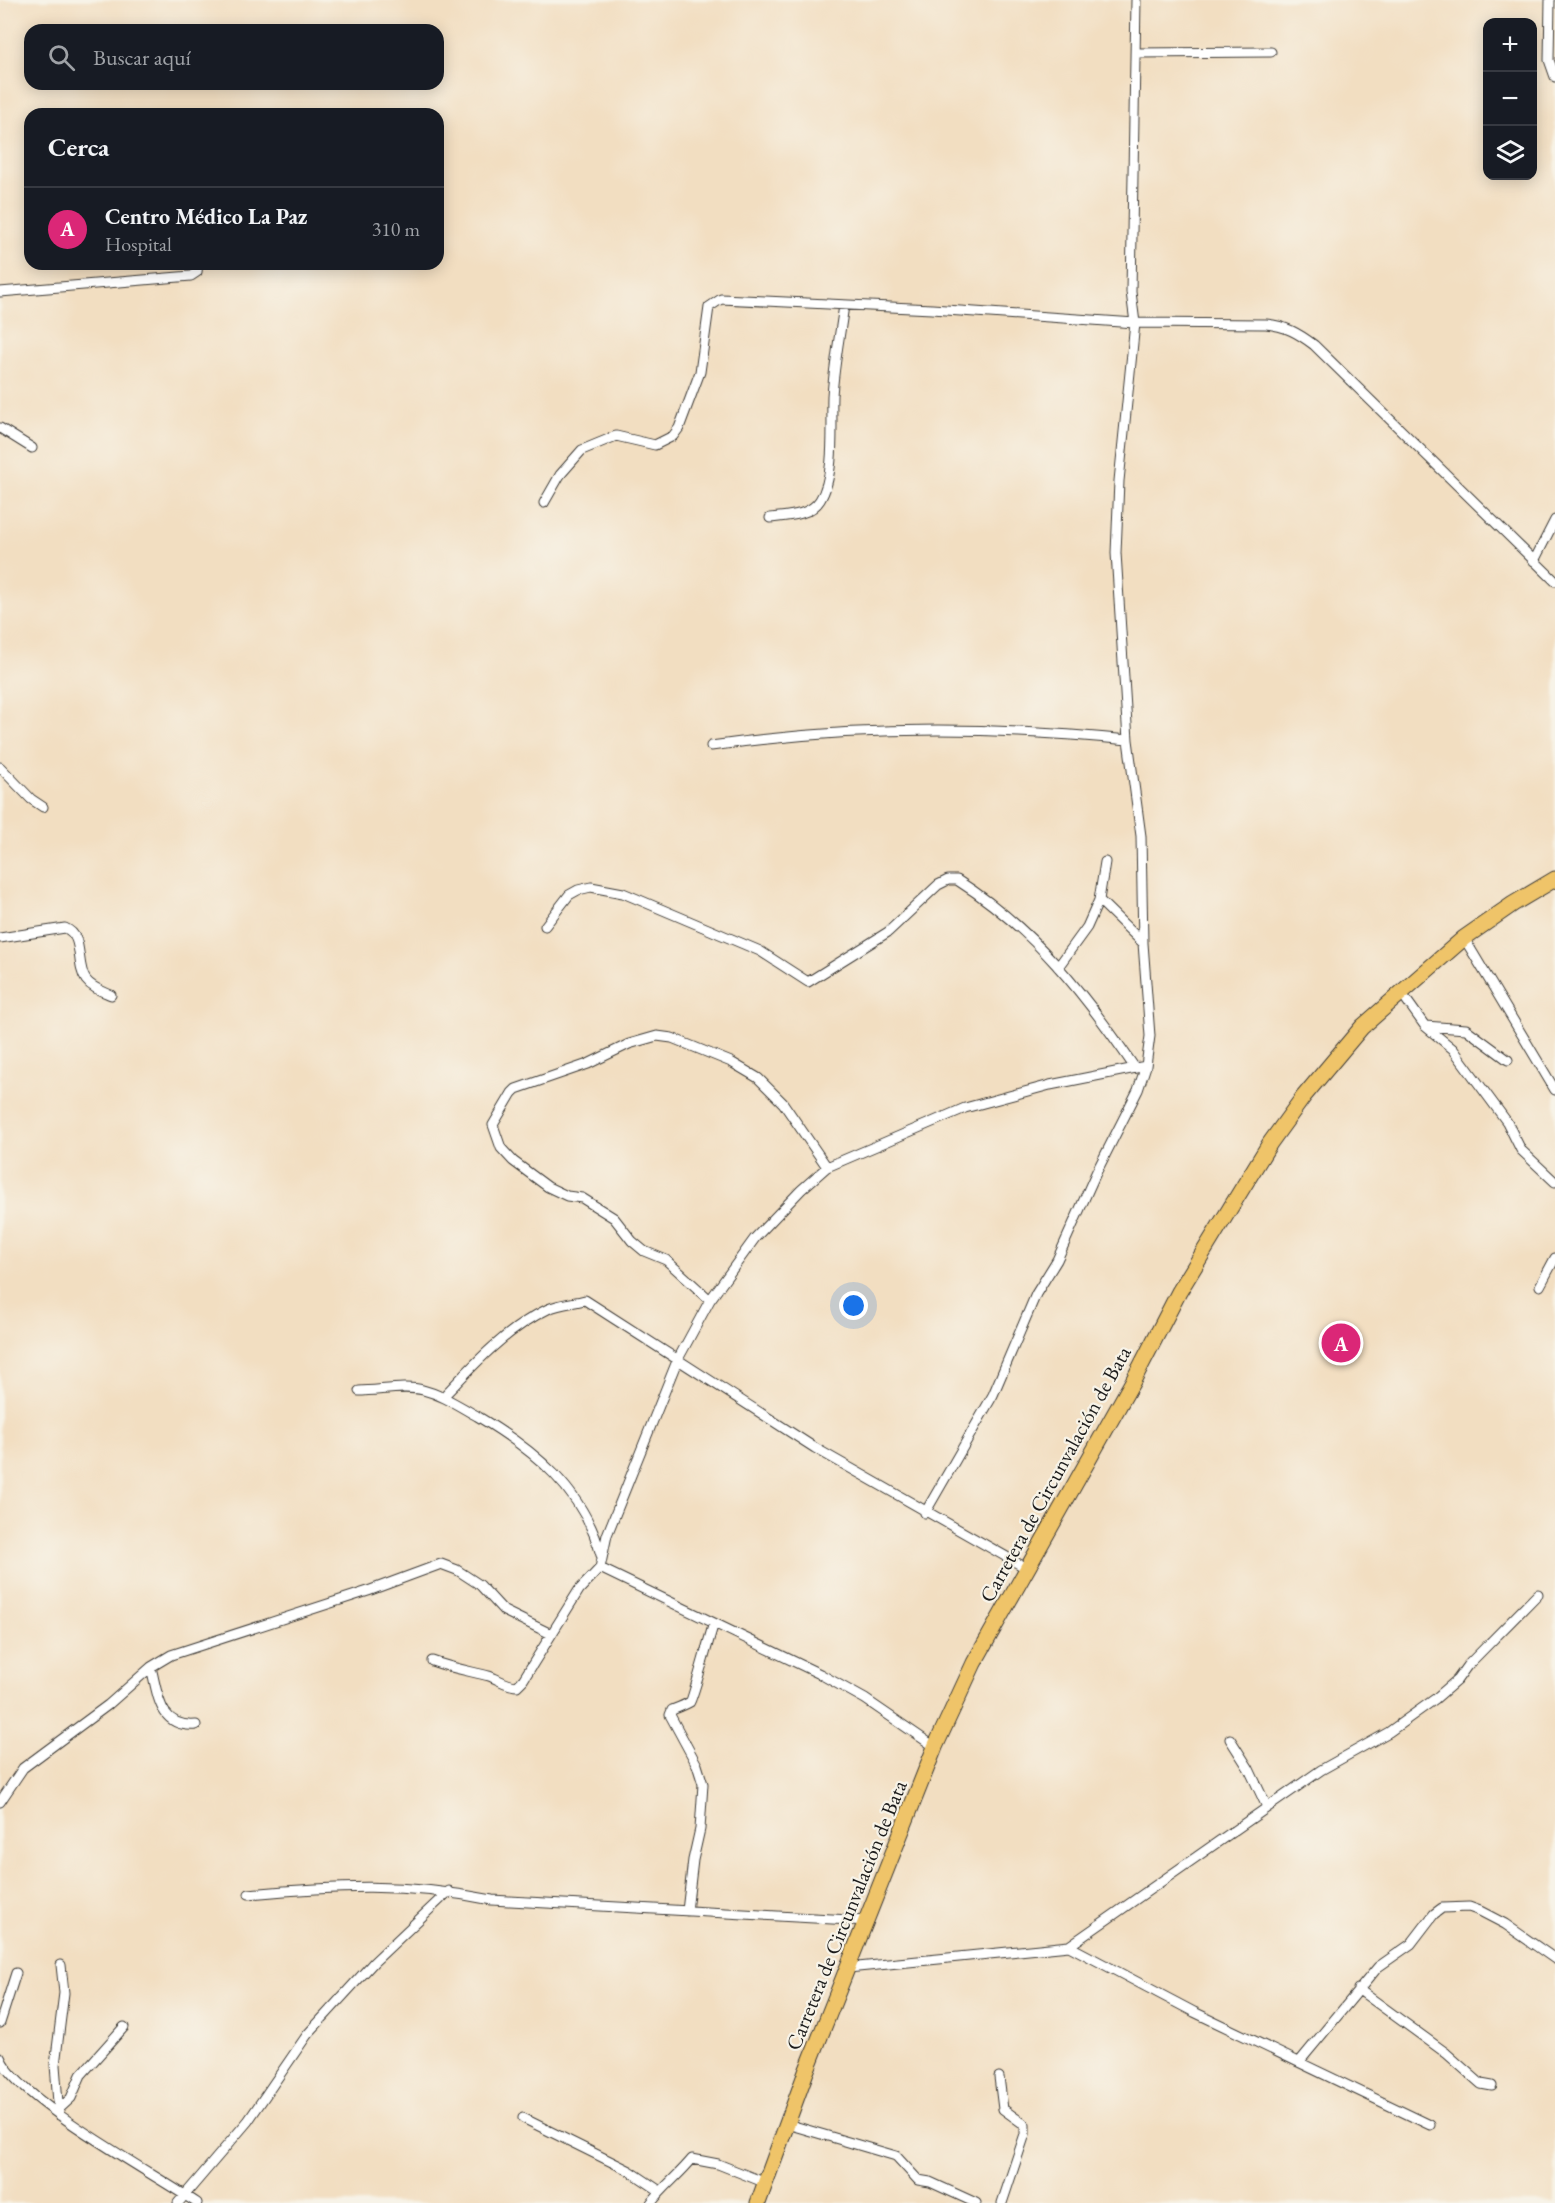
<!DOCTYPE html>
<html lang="es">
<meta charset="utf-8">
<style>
:root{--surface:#171b24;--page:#242831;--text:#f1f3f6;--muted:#9ea1a6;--line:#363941;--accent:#db2777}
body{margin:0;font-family:"EB Garamond",serif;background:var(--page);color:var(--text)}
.controls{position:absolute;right:18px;top:18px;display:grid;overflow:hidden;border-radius:12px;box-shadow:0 3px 15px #0003}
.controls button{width:54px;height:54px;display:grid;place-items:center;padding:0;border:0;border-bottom:2px solid var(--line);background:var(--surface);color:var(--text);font:30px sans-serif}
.you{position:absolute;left:854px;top:1306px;width:21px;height:21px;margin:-15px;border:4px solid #fff;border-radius:50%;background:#1a73e8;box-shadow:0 0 0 9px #1a73e833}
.badge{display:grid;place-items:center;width:39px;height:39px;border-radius:50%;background:var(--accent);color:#fff;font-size:20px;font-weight:700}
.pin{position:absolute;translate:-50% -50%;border:3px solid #fff;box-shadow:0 2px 6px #0006}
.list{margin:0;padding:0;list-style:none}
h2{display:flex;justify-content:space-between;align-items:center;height:78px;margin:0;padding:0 24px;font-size:26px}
h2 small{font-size:20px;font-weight:400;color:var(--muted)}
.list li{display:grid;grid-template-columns:39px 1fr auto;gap:18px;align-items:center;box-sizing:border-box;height:84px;padding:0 24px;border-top:2px solid var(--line)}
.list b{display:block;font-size:22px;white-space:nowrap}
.list p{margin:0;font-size:20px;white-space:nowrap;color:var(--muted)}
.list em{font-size:20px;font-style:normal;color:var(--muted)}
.icon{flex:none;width:33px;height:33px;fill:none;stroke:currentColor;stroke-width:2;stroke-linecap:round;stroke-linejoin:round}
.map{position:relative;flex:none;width:1555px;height:2203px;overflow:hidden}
.search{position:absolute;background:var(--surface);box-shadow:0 3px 15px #0003;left:24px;top:24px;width:420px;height:66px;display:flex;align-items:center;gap:15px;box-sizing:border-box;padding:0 21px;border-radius:18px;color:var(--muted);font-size:22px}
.panel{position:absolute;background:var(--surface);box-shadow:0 3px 15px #0003;left:24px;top:108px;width:420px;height:162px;border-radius:18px}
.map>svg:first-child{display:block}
</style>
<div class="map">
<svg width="1555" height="2203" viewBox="0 0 1555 2203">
<rect width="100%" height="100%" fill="#f7f3e8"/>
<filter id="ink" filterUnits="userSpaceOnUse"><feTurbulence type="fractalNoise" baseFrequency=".0167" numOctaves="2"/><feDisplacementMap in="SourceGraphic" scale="12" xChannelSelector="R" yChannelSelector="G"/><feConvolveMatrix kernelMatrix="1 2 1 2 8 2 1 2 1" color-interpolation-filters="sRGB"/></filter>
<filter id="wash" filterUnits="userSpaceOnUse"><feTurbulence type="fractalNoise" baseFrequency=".008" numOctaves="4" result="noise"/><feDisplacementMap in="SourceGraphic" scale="24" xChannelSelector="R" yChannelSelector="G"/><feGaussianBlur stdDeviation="1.35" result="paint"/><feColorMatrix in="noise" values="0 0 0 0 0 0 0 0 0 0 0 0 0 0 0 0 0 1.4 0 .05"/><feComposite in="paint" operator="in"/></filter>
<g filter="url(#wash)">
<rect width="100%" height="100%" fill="#f2dec1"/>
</g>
<g filter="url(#ink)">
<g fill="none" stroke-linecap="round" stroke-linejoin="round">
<defs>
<path id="street" d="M 1136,0 L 1131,292 L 1135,323 L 1266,324 C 1286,326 1298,333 1314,345 L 1555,581
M 1550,0 L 1549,60 L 1555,77
M 1135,53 L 1271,52
M 0,292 L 191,276 L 197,272 L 198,264
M 0,428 L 32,448
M 544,503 L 560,475 L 582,450 L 616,436 L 655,445 L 673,436 L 679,428 L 700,372 L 709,307 L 721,299 L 932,309 L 1135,323 L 1119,481 L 1116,553 L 1128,740 L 1141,836 L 1143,943 L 1150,1036 L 1146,1066 L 1138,1090 L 1096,1173 L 1057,1260 L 1036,1294 L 993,1395 L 925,1513
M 770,518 C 787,516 810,516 820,500 C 836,475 831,424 832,396 C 834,365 840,335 844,305
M 1534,561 L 1555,520
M 711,746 C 848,726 991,726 1128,740
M 0,767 L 31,799 L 43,807
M 1099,900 L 1143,943
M 545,926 L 569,895 L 578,890 L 591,887 L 623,893 L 760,951 L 808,982 L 888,932 L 938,885 L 948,880 L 957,880 C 1033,928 1085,994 1135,1068
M 0,938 L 65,928 C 85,936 75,964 86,980 C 92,988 102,991 111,995
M 1464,938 L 1555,1090
M 1058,967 L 1087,927 L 1099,900 L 1105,862
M 1400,991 L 1425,1026 L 1453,1049 L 1507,1122 L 1521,1150 L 1555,1182
M 1425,1026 L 1466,1029 L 1508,1060
M 1540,1286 L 1555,1258
M 710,1300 L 666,1260 L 644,1251 L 632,1241 L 614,1218 L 582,1198 L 567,1196 L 548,1187 L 513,1161 L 501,1148 L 493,1125 L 512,1093 L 516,1089 L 588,1064 L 629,1044 L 657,1036 L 672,1038 L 731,1062 L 758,1078 L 783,1103 L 827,1167
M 359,1391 C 379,1391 405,1385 423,1390 C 443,1395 459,1406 477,1416 C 534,1450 583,1489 601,1555
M 443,1397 C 474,1364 506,1329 548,1309 C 559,1304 573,1303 585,1300 L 815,1448 L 1026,1568
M 600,1568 L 820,1674 L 865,1699 L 935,1747
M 432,1661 C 451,1668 469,1671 489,1676 C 498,1679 507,1686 517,1686 L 523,1680 L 579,1590 L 600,1568 L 607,1535 L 677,1361 L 710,1300 L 755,1238 L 801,1190 L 827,1167 L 965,1108 L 1050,1085 L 1146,1066
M 151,1667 C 158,1695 159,1728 196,1725
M 1230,1739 L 1249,1769 L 1267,1807
M 0,1802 L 23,1768 L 108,1705 L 151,1667 L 171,1655 L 368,1591 L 441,1564 L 457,1570 L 480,1585 L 504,1611 L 551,1634
M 249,1894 C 337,1886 404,1882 492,1900 L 868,1921
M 687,1911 L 693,1860 L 700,1829 L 703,1784 L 697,1765 L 670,1715 L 672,1710 C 677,1708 685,1705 690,1702 C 693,1699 710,1634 714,1623
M 1069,1946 L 1321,1770 L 1389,1732 L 1435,1699 L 1457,1680 L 1467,1666 L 1538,1594
M 848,1968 L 1069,1946 L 1194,2012 L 1430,2125
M 1358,1989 L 1446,2053 L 1481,2084 L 1492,2086
M 0,2023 L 16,1973
M 0,2057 C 16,2099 153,2173 197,2203
M 1300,2061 L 1378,1967 L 1411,1944 L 1434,1914 L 1442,1908 L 1469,1907 L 1480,1911 L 1505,1924 L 1555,1959
M 999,2077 L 1003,2109 L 1025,2125 L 1025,2134 L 1002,2203
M 59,2109 L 71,2098 L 81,2075 L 124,2027
M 59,2115 L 55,2065 L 64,1993 L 61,1965
M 523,2118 L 630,2171 L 660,2191
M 787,2124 L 896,2156 L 918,2180 L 930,2182 L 976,2203
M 178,2203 L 248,2121 L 307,2035 L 374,1962 L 449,1891
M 651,2203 C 663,2187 679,2175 692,2159 L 718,2164 L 766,2183"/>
<path id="primary" d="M 758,2203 L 806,2072 L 935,1747 L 974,1663 L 1133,1381 L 1179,1292 L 1270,1143 L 1304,1096 L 1362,1027 L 1464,938 L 1513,904 L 1555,879"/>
</defs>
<use href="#street" stroke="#3c3935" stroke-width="11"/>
<use href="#primary" stroke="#3c3935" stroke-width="17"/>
<use href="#street" stroke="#fff" stroke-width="9"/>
<use href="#primary" stroke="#efc469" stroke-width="15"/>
</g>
</g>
<g text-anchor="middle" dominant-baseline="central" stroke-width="4.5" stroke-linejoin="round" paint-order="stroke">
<g font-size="21" fill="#1c1c1c" stroke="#f7f3e8">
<text transform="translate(1055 1474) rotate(-61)">Carretera de Circunvalación de Bata</text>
<text transform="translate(846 1915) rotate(-68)">Carretera de Circunvalación de Bata</text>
</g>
</g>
</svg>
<div class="controls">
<button>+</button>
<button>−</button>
<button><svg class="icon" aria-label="layers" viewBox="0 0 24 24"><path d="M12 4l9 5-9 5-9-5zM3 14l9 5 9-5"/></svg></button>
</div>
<div class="you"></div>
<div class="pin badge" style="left:1341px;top:1343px">A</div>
<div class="search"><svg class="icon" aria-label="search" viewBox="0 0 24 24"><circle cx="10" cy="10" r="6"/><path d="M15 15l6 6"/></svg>Buscar aquí</div>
<section class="panel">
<h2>Cerca<small></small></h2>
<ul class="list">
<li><span class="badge">A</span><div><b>Centro Médico La Paz</b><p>Hospital</p></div><em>310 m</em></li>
</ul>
</section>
</div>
